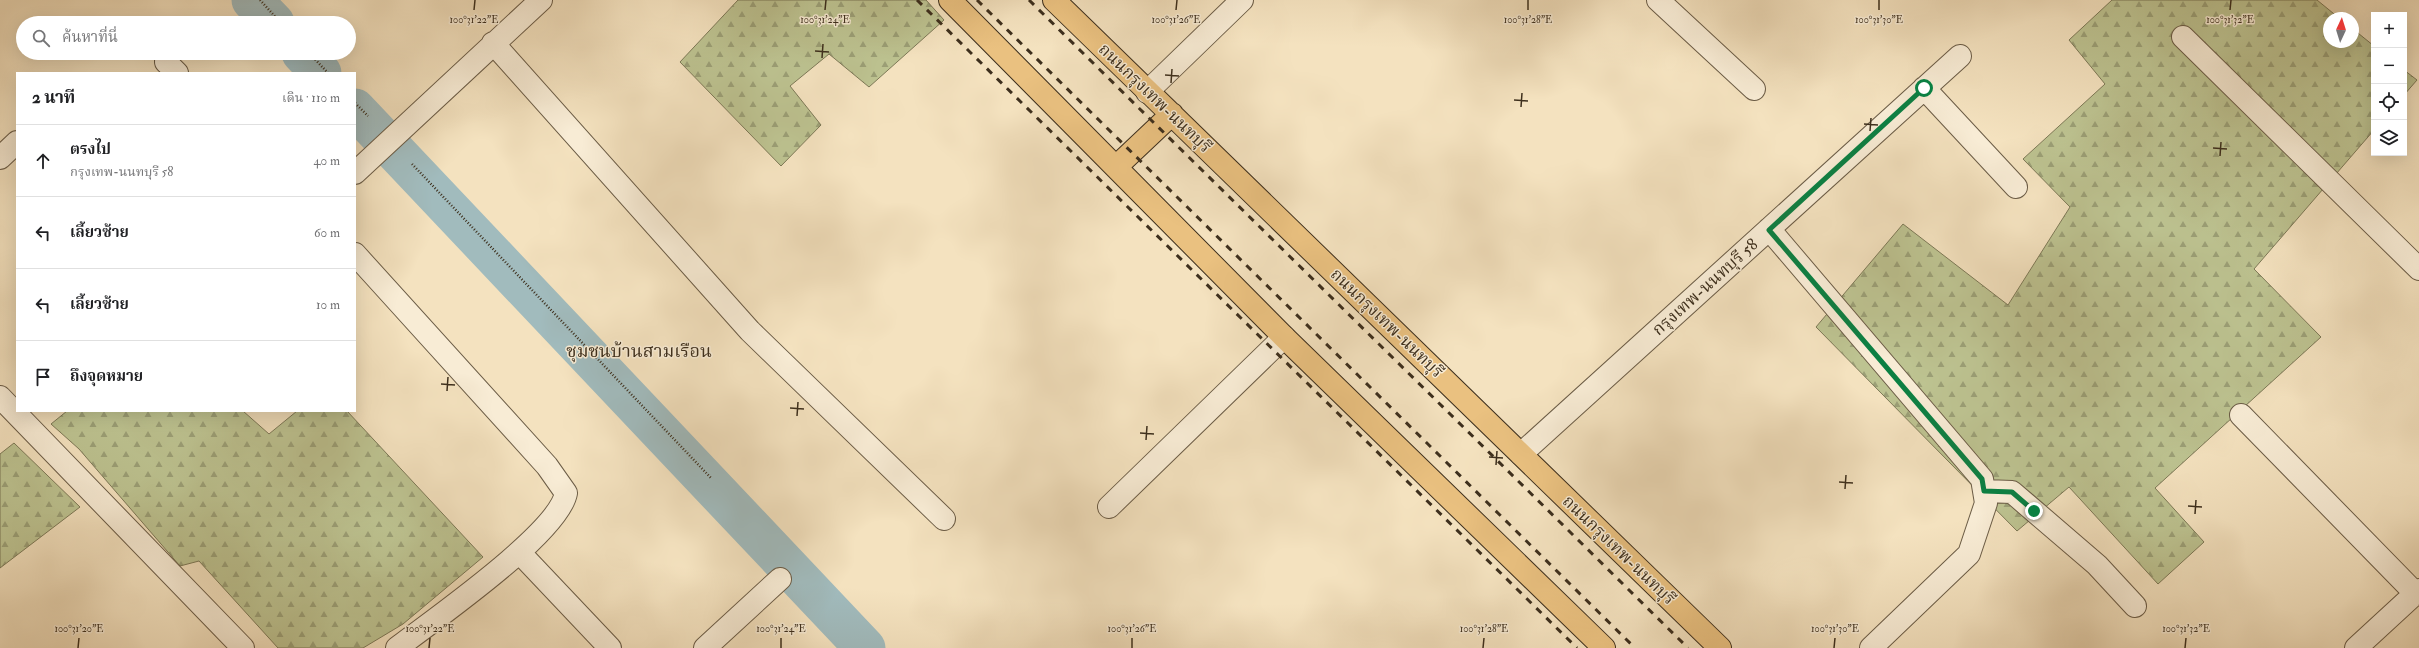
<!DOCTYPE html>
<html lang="th">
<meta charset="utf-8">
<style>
:root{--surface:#fff;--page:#f6f6f6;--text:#202124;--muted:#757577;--line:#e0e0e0}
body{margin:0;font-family:"IM FELL Double Pica","Noto Serif Thai",serif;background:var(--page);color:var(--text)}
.controls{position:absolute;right:12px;top:12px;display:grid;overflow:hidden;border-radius:0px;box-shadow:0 4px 16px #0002}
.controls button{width:36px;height:36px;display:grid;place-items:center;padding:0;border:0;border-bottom:1px solid var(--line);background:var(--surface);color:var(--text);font:20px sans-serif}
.compass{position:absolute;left:2323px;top:12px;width:36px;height:36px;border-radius:50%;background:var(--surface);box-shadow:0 4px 16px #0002;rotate:4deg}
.stop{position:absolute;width:12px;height:12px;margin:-9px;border:3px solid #0b8043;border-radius:50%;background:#fff}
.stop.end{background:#0b8043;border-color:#fff;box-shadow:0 1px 4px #0008}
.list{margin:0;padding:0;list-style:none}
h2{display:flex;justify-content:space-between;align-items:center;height:52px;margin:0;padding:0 16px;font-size:17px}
h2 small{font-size:13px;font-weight:400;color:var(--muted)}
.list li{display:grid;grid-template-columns:26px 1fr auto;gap:12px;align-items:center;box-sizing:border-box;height:72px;padding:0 16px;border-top:1px solid var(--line)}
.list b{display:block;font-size:15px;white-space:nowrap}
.list p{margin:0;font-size:13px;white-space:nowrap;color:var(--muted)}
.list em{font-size:13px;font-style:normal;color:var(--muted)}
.icon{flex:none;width:22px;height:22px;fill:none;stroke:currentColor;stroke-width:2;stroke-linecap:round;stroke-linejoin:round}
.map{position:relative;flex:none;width:2419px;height:648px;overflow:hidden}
.search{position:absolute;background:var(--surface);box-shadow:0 4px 16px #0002;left:16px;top:16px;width:340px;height:44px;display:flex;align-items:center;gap:10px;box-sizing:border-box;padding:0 14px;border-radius:22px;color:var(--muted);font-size:15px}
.panel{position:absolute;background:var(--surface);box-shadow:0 4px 16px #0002;left:16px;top:72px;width:340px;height:340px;border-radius:0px}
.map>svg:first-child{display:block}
</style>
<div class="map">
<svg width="2419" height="648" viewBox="0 0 2419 648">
<defs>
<pattern id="forest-firs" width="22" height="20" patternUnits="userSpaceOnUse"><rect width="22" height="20" fill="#bdc391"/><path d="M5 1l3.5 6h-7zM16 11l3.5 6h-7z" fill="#9b9f76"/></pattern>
</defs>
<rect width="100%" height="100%" fill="#f4e2bf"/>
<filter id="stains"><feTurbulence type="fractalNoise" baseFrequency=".005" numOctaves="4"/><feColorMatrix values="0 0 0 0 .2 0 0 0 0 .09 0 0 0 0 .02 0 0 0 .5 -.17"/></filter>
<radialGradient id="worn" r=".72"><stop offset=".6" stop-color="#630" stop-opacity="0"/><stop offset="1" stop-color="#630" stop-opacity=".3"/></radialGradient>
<path fill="url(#forest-firs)" stroke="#7d7957" d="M 738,0 L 926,0 L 944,20 L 869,87 L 829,54 L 790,86 L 821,125 L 781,166 L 680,62 Z
M 2112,0 L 2317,0 L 2339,18 L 2329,18 L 2329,42 L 2353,42 L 2353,29 L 2374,46 L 2374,130 L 2254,269 L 2321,337 L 2155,488 L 2204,542 L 2158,584 L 2069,487 L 2017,531 L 1816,327 L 1903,224 L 2008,305 L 2070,207 L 2023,159 L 2105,84 L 2069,40 Z
M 2404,70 L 2417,80 L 2404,95 Z
M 67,411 L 243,411 L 269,434 L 297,411 L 347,411 L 483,557 L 403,624 L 363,648 L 278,648 L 199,561 L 180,566 L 79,449 L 51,424 Z
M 14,443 L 80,507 L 0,568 L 0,454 Z"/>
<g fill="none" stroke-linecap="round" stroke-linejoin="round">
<path stroke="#a1bbbd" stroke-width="41" d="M 252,0 L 274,23
M 302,53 L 321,73
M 355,109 L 865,648"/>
<defs>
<path id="lane" d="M 0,158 L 17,142"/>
<path id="street" d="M 1658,0 L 1754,89
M 2183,37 L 2419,269
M 493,43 L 750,331 L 944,519
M 166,62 L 177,73
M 1924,88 L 2016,187
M 1147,92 L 1242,0
M 355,173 L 541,0
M 1769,229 L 1982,479 L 1986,503 L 1969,554 L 1871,648
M 355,254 L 547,466 L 566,493 C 559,533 433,620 397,648
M 0,397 L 243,648
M 2241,415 L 2416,594
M 1521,454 L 1960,56
M 1984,491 L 2012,492 L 2097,565 L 2135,606
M 1109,507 L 1284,337
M 520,553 L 610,648
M 705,648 L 780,579
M 2356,648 L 2419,590"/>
<path id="primary" d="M 950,0 L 1284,337 L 1604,648
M 1054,0 L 1720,648
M 1117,166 L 1172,114"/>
</defs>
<use href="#lane" stroke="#6b5c46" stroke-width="24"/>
<use href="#street" stroke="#6b5c46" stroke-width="24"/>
<use href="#primary" stroke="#3d2f1d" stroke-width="24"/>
<path stroke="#3d2f1d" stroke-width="2.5" stroke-dasharray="1 2" stroke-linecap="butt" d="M 260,0 L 281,23
M 309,53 L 328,73
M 355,103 L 368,116
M 412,164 L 711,478"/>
<use href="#lane" stroke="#f8ecd5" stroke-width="22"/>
<use href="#street" stroke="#f8ecd5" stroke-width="22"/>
<use href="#primary" stroke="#eac180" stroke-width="22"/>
<path stroke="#3d2f1d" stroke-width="3" stroke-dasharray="7 7" stroke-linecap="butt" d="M 917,0 L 1577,648
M 977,0 L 1635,648
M 1029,0 L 1688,648"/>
</g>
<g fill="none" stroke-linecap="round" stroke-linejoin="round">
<path stroke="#0b8043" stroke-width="5" d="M 1924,88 L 1769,230 L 1982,479 L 1984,491 L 2012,492 L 2034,511"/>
</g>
<path fill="none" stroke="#3d2f1d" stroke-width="1.5" d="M 474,10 L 475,0M 825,10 L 826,0M 1176,10 L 1177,0M 1528,10 L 1528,0M 1879,10 L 1879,0M 2230,10 L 2231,0M 815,51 L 829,52M 822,58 L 823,44M 1165,75 L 1179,76M 1171,83 L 1172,69M 1514,100 L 1528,101M 1521,107 L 1522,93M 1864,124 L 1878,125M 1870,131 L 1871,118M 2213,148 L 2227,149M 2220,156 L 2221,142M 441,384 L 455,385M 447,391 L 448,377M 790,408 L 804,409M 797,416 L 798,402M 1140,433 L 1154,434M 1146,440 L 1147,426M 1489,457 L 1503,458M 1496,465 L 1497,451M 1839,482 L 1853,483M 1845,489 L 1846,475M 2188,506 L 2202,507M 2195,514 L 2196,500M 78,648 L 79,638M 429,648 L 430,638M 781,648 L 781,638M 1132,648 L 1132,638M 1483,648 L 1484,638M 1834,648 L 1835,638M 2185,648 L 2186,638"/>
<g text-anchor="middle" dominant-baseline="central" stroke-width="3" stroke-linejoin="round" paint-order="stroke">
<g font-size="17" fill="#3d2f1d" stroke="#f8ecd5">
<text transform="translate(1155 98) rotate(44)">ถนนกรุงเทพ-นนทบุรี</text>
<text transform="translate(1705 287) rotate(-42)">กรุงเทพ-นนทบุรี 58</text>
<text transform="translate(1387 323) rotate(44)">ถนนกรุงเทพ-นนทบุรี</text>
<text transform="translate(1619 550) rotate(44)">ถนนกรุงเทพ-นนทบุรี</text>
</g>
<g font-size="18" fill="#3d2f1d" stroke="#f8ecd5">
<text x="639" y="351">ชุมชนบ้านสามเรือน</text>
</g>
</g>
<g font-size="10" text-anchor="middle" fill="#3d2f1d" stroke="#f8ecd5" stroke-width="3" stroke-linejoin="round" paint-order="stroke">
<text x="1528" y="23">100°31'28"E</text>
<text x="1879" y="23">100°31'30"E</text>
<text x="474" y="23">100°31'22"E</text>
<text x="825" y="23">100°31'24"E</text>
<text x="1176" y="23">100°31'26"E</text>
<text x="2230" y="23">100°31'32"E</text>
<text x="79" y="632">100°31'20"E</text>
<text x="430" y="632">100°31'22"E</text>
<text x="781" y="632">100°31'24"E</text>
<text x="1132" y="632">100°31'26"E</text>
<text x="1484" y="632">100°31'28"E</text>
<text x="1835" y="632">100°31'30"E</text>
<text x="2186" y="632">100°31'32"E</text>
</g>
<rect width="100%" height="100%" filter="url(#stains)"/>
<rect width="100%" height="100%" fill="url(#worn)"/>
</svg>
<div class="controls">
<button>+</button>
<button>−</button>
<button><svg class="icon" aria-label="locate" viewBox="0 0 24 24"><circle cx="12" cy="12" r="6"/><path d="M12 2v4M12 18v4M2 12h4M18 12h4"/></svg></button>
<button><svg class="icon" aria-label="layers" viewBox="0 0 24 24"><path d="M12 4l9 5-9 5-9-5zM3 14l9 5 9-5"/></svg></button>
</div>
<svg class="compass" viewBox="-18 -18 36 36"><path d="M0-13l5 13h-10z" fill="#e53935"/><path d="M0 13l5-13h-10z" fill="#757577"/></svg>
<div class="stop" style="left:1924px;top:88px"></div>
<div class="stop end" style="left:2034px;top:511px"></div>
<div class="search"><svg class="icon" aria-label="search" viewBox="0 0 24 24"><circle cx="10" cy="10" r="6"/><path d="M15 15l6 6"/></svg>ค้นหาที่นี่</div>
<section class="panel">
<h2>2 นาที<small>เดิน · 110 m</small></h2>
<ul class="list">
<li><svg class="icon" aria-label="ahead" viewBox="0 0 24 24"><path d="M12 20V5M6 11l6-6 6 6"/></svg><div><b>ตรงไป</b><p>กรุงเทพ-นนทบุรี 58</p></div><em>40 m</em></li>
<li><svg class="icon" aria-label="left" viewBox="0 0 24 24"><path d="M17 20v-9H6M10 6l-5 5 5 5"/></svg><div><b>เลี้ยวซ้าย</b></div><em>60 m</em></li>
<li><svg class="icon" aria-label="left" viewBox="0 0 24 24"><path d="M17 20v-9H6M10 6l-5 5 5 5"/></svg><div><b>เลี้ยวซ้าย</b></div><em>10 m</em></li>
<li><svg class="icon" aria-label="arrive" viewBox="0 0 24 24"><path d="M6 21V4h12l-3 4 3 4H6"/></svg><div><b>ถึงจุดหมาย</b></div></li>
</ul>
</section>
</div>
